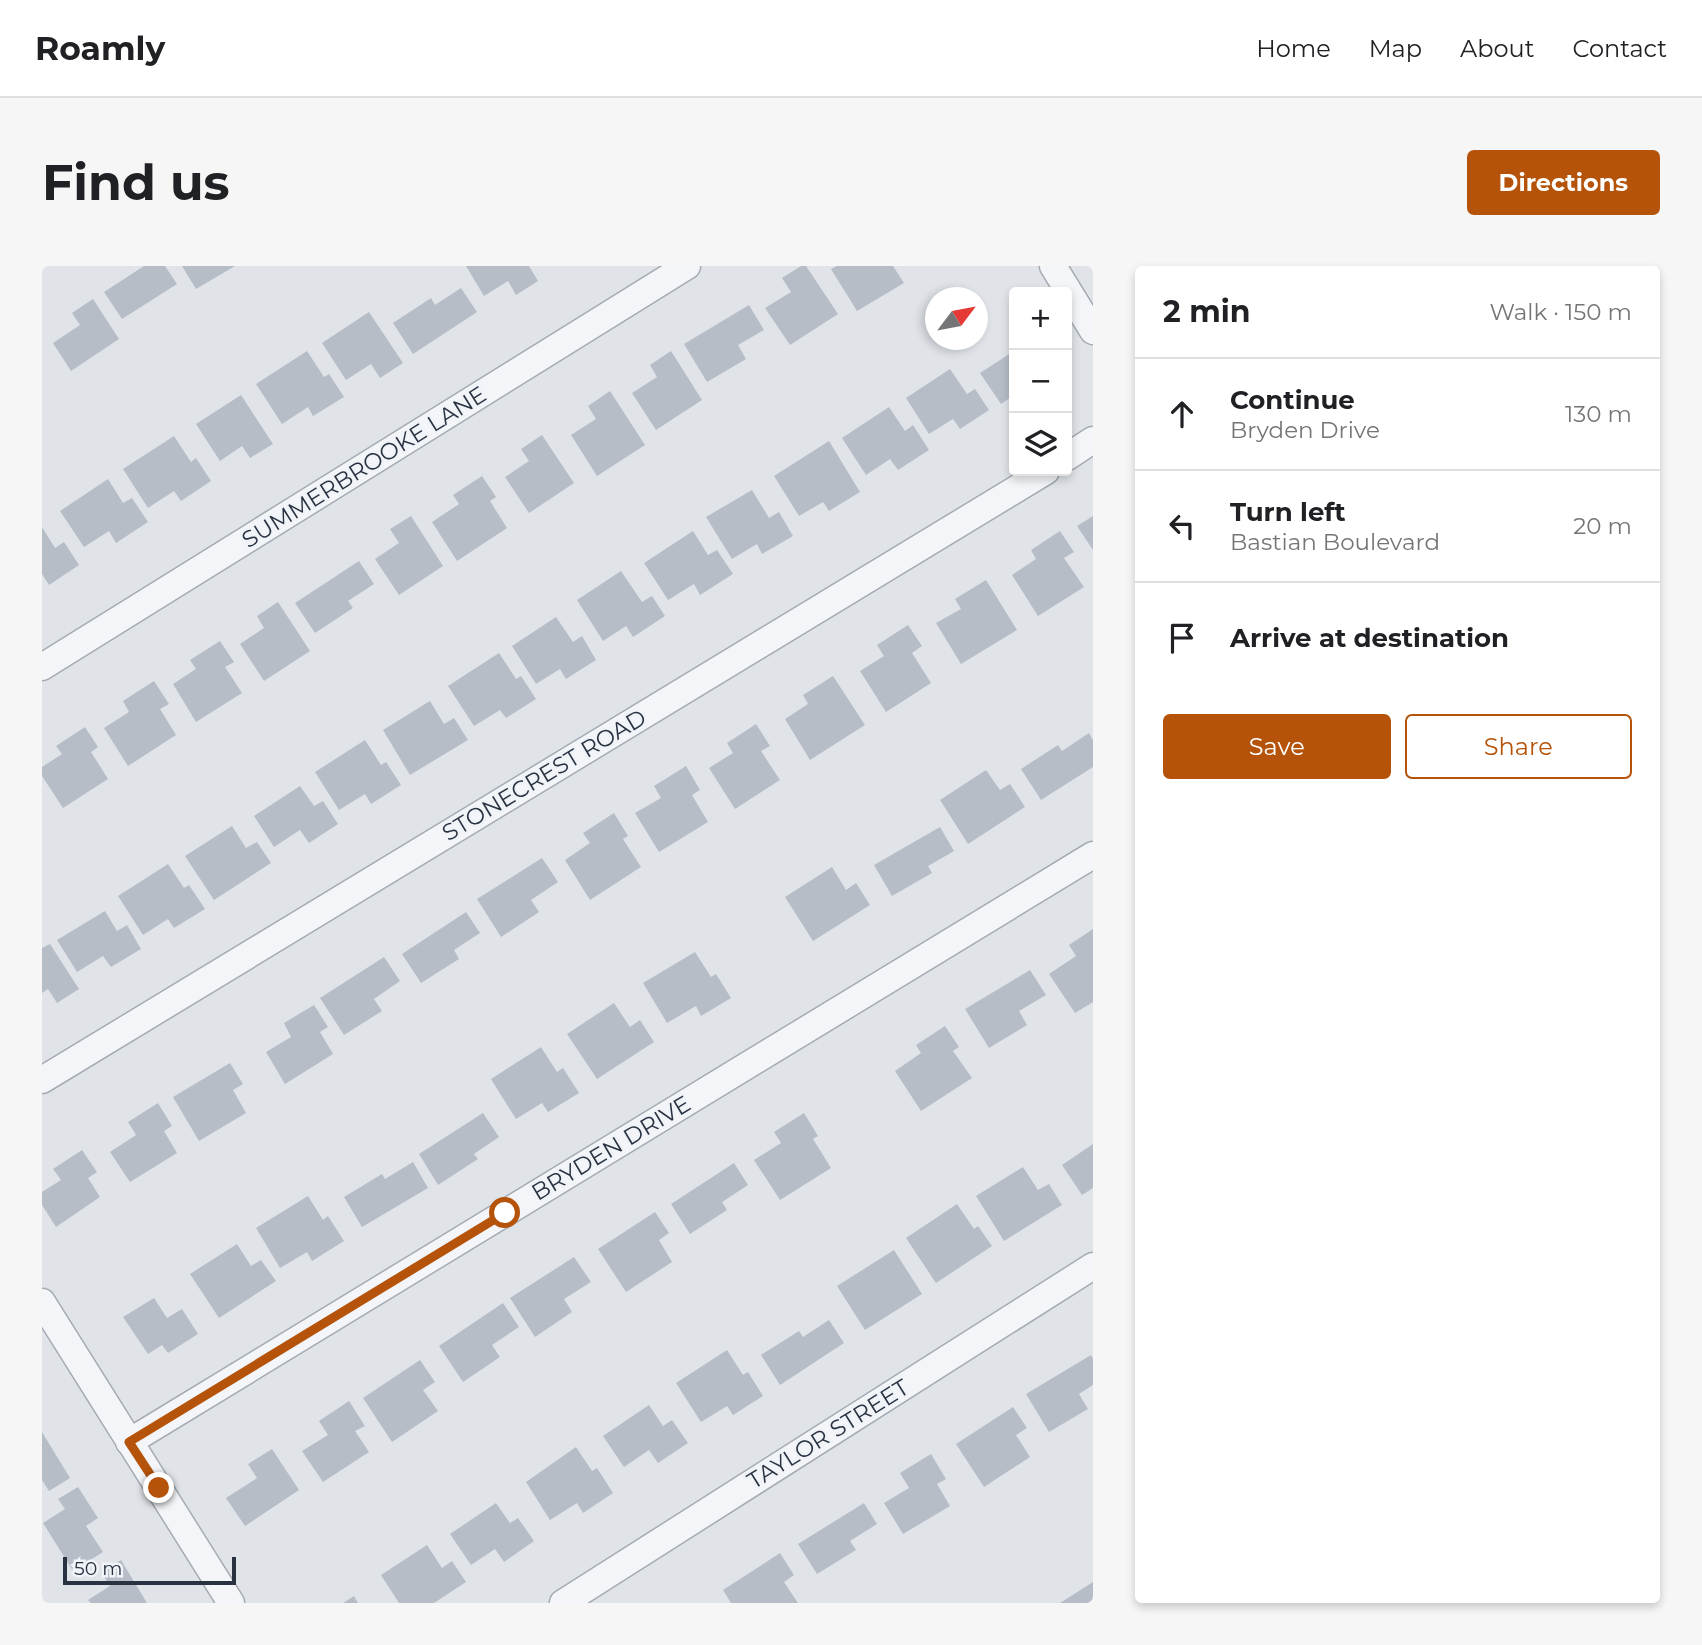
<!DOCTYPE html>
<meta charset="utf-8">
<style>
:root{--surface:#fff;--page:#f6f6f6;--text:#202124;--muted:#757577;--line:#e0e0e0;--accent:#b45309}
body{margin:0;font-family:Montserrat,sans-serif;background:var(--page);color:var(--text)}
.controls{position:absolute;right:21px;top:21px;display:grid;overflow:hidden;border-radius:7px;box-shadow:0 4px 10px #0003}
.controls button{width:63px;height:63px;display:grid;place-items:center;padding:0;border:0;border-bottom:2px solid var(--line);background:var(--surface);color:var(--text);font:35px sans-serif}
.compass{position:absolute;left:883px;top:21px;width:63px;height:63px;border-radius:50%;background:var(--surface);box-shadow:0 4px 10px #0003;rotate:58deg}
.scale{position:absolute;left:21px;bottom:18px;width:173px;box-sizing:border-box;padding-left:7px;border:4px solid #283241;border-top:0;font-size:19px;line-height:24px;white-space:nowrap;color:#283241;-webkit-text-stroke:5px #f0f3f7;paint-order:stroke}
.stop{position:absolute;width:21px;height:21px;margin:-16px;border:5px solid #b45309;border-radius:50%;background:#fff}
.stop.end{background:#b45309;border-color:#fff;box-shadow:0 2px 7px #0008}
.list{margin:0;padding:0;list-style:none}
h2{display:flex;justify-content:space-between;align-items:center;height:91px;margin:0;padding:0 28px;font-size:30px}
h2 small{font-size:23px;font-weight:400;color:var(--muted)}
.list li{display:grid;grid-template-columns:46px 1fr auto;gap:21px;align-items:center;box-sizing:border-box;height:112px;padding:0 28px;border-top:2px solid var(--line)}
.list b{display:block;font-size:26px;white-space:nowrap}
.list p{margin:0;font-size:23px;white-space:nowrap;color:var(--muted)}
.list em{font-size:23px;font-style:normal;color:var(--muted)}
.actions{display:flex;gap:14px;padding:21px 28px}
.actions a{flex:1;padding:16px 0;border:2px solid var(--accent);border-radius:7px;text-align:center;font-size:24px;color:var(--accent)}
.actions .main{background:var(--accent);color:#fff}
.icon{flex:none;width:38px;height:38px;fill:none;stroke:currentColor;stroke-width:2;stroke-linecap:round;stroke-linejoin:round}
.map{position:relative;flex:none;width:1051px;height:1337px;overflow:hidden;border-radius:7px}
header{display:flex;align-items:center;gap:42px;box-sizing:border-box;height:98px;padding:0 35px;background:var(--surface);border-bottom:2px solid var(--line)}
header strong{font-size:33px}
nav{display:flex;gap:38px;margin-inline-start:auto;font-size:24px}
.intro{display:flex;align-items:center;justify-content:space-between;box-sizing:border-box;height:168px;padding:0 42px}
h1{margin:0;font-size:49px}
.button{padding:18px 32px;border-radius:7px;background:var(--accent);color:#fff;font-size:24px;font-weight:700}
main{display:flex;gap:42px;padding:0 42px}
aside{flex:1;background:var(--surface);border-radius:7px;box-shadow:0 4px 10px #0003}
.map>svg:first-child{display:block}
</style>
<header>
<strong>Roamly</strong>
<nav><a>Home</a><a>Map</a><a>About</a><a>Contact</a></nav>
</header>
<div class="intro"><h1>Find us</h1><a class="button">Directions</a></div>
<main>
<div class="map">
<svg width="1051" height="1337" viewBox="0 0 1051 1337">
<rect width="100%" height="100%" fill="#e0e4e9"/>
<path fill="#b7bdc6" d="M 102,0 L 123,0 L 135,18 L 80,53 L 62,26 Z
M 140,0 L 193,0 L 154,23 Z
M 424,0 L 487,0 L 496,15 L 474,29 L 466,15 L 442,30 Z
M 759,0 L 764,0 L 796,48 L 748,79 L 723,42 L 749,26 L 740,12 Z
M 795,0 L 851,0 L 862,17 L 815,45 L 789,3 Z
M 419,22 L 435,46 L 371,88 L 351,57 L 389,32 L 393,39 Z
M 51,33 L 77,73 L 29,105 L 11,77 L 38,59 L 30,47 Z
M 707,39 L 722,64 L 696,79 L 704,93 L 665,116 L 642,78 Z
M 327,46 L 361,97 L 338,112 L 329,98 L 304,114 L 280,77 Z
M 265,85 L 282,111 L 287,108 L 302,131 L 271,150 L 266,141 L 240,158 L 214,118 Z
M 629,85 L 660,134 L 614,164 L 590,127 L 615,111 L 608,99 Z
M 972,85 L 972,129 L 959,138 L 938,107 Z
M 908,103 L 925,128 L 933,123 L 947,144 L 918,163 L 911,153 L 887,168 L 864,132 Z
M 568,125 L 603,179 L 555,210 L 529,169 L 554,153 L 546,140 Z
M 199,129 L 231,178 L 208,192 L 200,180 L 178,195 L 154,158 Z
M 847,141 L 863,165 L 871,159 L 887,184 L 856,204 L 848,193 L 824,209 L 800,172 Z
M 500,169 L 532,217 L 487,247 L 463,211 L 487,195 L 479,183 Z
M 132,170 L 149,196 L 154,192 L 169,215 L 139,235 L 132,225 L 106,242 L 81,203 Z
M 787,175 L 818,226 L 787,245 L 781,236 L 757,250 L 732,210 Z
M 440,210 L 454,231 L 448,235 L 465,262 L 415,295 L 390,256 L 417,238 L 411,229 Z
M 66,213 L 81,237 L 90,232 L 106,256 L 74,277 L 67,265 L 42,281 L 18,245 Z
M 710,224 L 727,252 L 737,246 L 751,270 L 720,288 L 715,278 L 690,293 L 664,251 Z
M 369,250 L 401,300 L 357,329 L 333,293 L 357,277 L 348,263 Z
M 1051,250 L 1051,284 L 1035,260 Z
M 0,261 L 13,282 L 22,276 L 37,299 L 7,319 L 0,308 Z
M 651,265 L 666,289 L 675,284 L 691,308 L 658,329 L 652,318 L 626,334 L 602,297 Z
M 1018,265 L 1032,286 L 1022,292 L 1042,321 L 996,350 L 970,309 L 994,293 L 989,284 Z
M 317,295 L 332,318 L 306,335 L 311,342 L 273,367 L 253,337 Z
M 579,305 L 600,336 L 610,330 L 623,350 L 591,371 L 584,360 L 561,375 L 535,334 Z
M 944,314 L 975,364 L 919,398 L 894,357 L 919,343 L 913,333 Z
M 236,336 L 268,385 L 222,415 L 198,378 L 222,362 L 215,350 Z
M 514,351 L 531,376 L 540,370 L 554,394 L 524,413 L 518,403 L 494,418 L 470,380 Z
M 866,359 L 880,380 L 870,387 L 889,417 L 844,446 L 818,405 L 842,390 L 835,379 Z
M 178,375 L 192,396 L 183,401 L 200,427 L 154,456 L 131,418 L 154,403 L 148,394 Z
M 457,387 L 474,413 L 479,410 L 494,433 L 464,452 L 458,444 L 432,460 L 406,420 Z
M 791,410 L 823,459 L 768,494 L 743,453 L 766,438 L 761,429 Z
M 112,415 L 127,438 L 118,443 L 134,469 L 86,500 L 62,462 L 87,446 L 81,435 Z
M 388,435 L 402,458 L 412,452 L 426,474 L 368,509 L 341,464 Z
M 714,458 L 728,480 L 719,485 L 738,514 L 693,543 L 667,502 L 691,487 L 685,477 Z
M 43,461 L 56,481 L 49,486 L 66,513 L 21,542 L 0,510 L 0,501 L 20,488 L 14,480 Z
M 1047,467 L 1051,474 L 1051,501 L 999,534 L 979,503 L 1016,479 L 1020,485 Z
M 323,474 L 339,499 L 344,496 L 359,519 L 329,538 L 323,528 L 297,544 L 273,506 Z
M 644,500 L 658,524 L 650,529 L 666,556 L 617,586 L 593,547 L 619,532 L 612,520 Z
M 944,504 L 958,524 L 968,518 L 983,541 L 926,578 L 898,534 Z
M 258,520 L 272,540 L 281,535 L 296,558 L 267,577 L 258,564 L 232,581 L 212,550 Z
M 572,547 L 586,570 L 581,573 L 599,601 L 548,634 L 523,594 L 548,577 L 541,567 Z
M 190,560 L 204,582 L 215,576 L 229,597 L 172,634 L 143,590 Z
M 898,561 L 912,585 L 886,600 L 890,607 L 850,630 L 832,599 Z
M 500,592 L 516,616 L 489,634 L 497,646 L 459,671 L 435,633 Z
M 126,598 L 142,622 L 147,619 L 163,643 L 132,662 L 126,653 L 101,669 L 76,630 Z
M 790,601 L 804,624 L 814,617 L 828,639 L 771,675 L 743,631 Z
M 63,645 L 75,665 L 85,659 L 99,683 L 69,701 L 61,690 L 35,706 L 15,674 Z
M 424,646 L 438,667 L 412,684 L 417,693 L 379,717 L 360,688 Z
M 1051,663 L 1051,736 L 1033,747 L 1007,708 L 1034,690 L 1027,679 Z
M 8,678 L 37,723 L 15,737 L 6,723 L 0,727 L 0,682 Z
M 653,686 L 669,711 L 674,708 L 689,732 L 659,750 L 654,740 L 625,757 L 601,717 Z
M 342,691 L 358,715 L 332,733 L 340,745 L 302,769 L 278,732 Z
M 988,704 L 1004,729 L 977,745 L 985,759 L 947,782 L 923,743 Z
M 572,737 L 588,761 L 598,754 L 612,776 L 555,813 L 525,768 Z
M 272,739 L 286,761 L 278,766 L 291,788 L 243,818 L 224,786 L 249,771 L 242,757 Z
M 903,760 L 917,781 L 911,785 L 930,812 L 879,845 L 853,805 L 879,787 L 874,779 Z
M 499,781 L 515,806 L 521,802 L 537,827 L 506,846 L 500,837 L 474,853 L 449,813 Z
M 188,797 L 201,818 L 191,824 L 204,847 L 157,875 L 131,831 Z
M 116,837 L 130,860 L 122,865 L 135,887 L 88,916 L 68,886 L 94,869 L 86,856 Z
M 441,847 L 457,871 L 432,888 L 436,893 L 396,919 L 377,888 Z
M 762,847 L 776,870 L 771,873 L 789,902 L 738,934 L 712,894 L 739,877 L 732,866 Z
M 1051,878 L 1051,922 L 1040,929 L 1020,899 Z
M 40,884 L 55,906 L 46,912 L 58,931 L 14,961 L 0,939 L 0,926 L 19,914 L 11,903 Z
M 371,896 L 386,922 L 320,961 L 302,931 L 340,908 L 343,913 Z
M 692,897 L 706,919 L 680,936 L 685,944 L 648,968 L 629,938 Z
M 981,901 L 996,924 L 1007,918 L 1020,939 L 962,975 L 934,930 Z
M 266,930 L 281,954 L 286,950 L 302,975 L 270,995 L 265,986 L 238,1002 L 214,962 Z
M 915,938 L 932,963 L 936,960 L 950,980 L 894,1017 L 864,972 Z
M 613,946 L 627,967 L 617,974 L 630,996 L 584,1026 L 556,983 Z
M 195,978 L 209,1000 L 219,994 L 234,1015 L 177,1052 L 148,1008 Z
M 852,984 L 880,1028 L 823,1064 L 795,1020 Z
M 532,991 L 549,1016 L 522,1033 L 530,1046 L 493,1071 L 468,1032 Z
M 112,1032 L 125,1052 L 140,1043 L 156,1068 L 126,1087 L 120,1079 L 106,1088 L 81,1051 Z
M 461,1037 L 477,1061 L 450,1079 L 458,1091 L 421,1116 L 397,1080 Z
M 787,1054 L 802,1077 L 738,1119 L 719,1089 L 757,1065 L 761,1071 Z
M 685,1084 L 701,1109 L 706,1106 L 721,1130 L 691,1149 L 685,1140 L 659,1156 L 634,1117 Z
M 1049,1089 L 1051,1093 L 1051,1119 L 1037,1128 L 1046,1143 L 1007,1166 L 984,1128 Z
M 378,1094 L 393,1116 L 381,1124 L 396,1145 L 350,1176 L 321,1132 Z
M 307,1135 L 323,1160 L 313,1165 L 327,1186 L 281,1216 L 260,1185 L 286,1169 L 277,1155 Z
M 607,1139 L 621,1160 L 630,1154 L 646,1177 L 616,1197 L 607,1184 L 582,1201 L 561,1170 Z
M 971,1141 L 985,1162 L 974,1169 L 988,1191 L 942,1221 L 914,1178 Z
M 0,1166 L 28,1212 L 7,1225 L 0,1214 Z
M 534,1181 L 550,1205 L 555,1202 L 571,1227 L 541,1247 L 535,1237 L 508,1254 L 484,1216 Z
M 230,1183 L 257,1224 L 203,1260 L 184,1232 L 215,1212 L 206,1198 Z
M 889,1188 L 904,1213 L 895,1218 L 908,1240 L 861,1268 L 842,1237 L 867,1222 L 858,1207 Z
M 36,1221 L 56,1252 L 44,1260 L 61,1286 L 31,1305 L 1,1257 L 23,1243 L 16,1233 Z
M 454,1237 L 468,1257 L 476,1252 L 492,1275 L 462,1296 L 453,1283 L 429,1299 L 408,1268 Z
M 822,1237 L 835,1258 L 808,1275 L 814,1284 L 775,1308 L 756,1278 Z
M 385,1279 L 400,1302 L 410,1295 L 424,1316 L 392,1337 L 357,1337 L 339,1309 Z
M 738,1287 L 752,1309 L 742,1316 L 756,1337 L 689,1337 L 681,1324 Z
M 79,1294 L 105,1337 L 49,1337 L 46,1334 L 68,1320 L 59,1306 Z
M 1051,1316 L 1051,1337 L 1018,1337 Z
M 312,1330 L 316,1337 L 301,1337 Z"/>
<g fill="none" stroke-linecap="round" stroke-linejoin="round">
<defs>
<path id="street" d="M 1011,0 L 1051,65
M 1025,191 L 1051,174
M 0,401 L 645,0
M 0,814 L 1004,205
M 0,1036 L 189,1337
M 87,1176 L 1051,589
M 521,1337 L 1051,1000"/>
</defs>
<use href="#street" stroke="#a5abb3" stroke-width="29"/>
<use href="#street" stroke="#f3f5f8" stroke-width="26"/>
</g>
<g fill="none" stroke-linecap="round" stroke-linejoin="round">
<path stroke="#b45309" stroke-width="9" d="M 117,1222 L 87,1176 L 463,947"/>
</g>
<g text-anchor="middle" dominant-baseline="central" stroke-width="5" stroke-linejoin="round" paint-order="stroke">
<g font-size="23" fill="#283241" stroke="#f0f3f7">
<text transform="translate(322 201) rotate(-32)">SUMMERBROOKE LANE</text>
<text transform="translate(502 509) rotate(-31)">STONECREST ROAD</text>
<text transform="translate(569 882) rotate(-31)">BRYDEN DRIVE</text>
<text transform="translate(786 1168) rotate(-32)">TAYLOR STREET</text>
</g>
</g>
</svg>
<div class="controls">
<button>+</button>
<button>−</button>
<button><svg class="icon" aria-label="layers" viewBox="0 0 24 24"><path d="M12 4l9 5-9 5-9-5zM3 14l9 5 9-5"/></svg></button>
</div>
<svg class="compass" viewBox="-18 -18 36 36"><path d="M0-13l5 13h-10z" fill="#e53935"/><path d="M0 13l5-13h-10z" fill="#757577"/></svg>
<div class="scale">50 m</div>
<div class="stop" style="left:463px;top:947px"></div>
<div class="stop end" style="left:117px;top:1222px"></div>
</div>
<aside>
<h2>2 min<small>Walk · 150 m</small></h2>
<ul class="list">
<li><svg class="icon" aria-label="ahead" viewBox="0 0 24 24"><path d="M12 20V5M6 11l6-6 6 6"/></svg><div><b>Continue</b><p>Bryden Drive</p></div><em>130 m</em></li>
<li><svg class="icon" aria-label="left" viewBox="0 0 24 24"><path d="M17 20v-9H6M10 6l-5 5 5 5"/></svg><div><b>Turn left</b><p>Bastian Boulevard</p></div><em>20 m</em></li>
<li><svg class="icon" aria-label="arrive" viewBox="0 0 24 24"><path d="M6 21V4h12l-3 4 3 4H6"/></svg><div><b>Arrive at destination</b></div></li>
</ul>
<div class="actions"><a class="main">Save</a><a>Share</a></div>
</aside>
</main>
